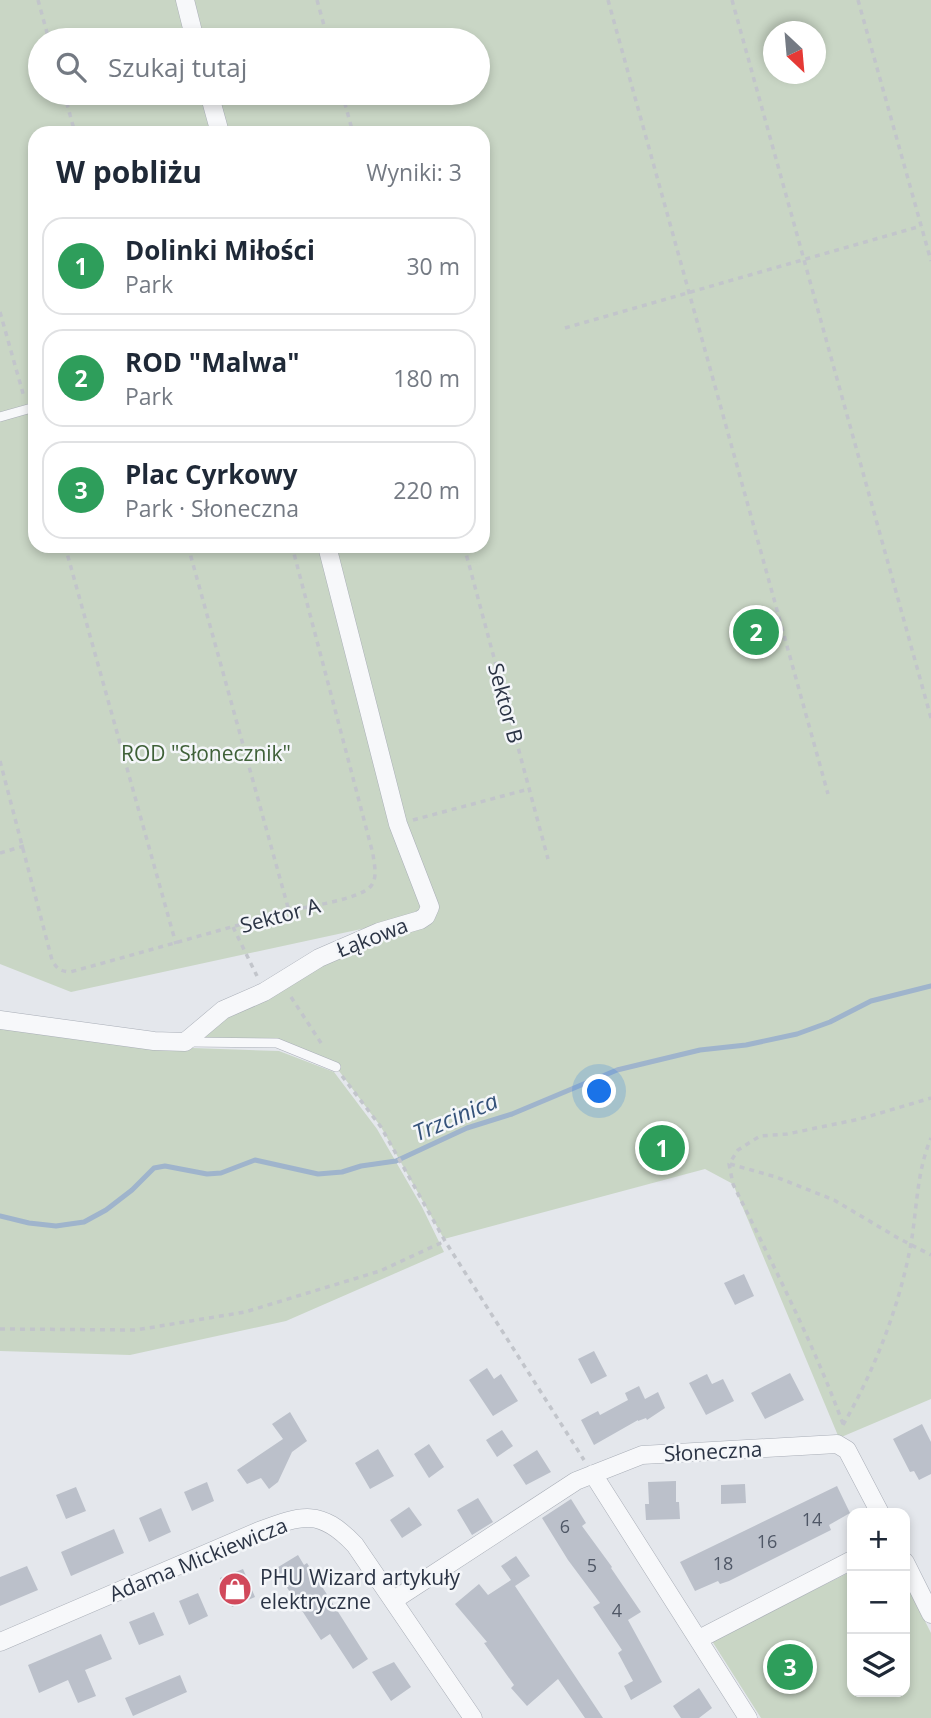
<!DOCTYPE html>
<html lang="pl">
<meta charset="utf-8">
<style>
:root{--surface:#fff;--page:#f6f6f7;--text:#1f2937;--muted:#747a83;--line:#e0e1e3;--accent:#d93025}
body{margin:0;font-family:"Open Sans",sans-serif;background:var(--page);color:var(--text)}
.controls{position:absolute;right:21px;bottom:21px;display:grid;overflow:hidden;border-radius:14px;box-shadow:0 4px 10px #0003}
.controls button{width:63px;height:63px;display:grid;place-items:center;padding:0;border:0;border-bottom:2px solid var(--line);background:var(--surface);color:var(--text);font:35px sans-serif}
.compass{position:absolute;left:763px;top:21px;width:63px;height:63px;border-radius:50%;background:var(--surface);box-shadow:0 4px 10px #0003;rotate:154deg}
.you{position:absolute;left:600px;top:1092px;width:24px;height:24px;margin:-18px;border:5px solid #fff;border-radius:50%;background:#1a73e8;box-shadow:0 0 0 10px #1a73e833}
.badge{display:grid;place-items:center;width:46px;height:46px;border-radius:50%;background:var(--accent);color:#fff;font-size:23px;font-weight:700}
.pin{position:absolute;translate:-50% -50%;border:4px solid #fff;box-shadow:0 2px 7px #0006}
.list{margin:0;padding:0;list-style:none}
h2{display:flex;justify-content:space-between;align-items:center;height:91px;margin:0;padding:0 28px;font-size:30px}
h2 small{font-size:23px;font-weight:400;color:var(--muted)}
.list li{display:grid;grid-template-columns:46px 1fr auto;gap:21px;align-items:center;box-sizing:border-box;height:98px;margin:0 14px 14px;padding:0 14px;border:2px solid var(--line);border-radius:21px}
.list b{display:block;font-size:26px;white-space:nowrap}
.list p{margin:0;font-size:23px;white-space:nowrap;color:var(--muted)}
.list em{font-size:23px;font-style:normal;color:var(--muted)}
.icon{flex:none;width:38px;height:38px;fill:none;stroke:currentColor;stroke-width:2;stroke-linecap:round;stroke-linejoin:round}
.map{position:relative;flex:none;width:931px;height:1718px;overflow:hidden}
.search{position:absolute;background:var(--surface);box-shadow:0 4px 10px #0003;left:28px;top:28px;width:462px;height:77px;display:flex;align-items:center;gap:18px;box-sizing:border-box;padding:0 24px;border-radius:38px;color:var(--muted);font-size:26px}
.panel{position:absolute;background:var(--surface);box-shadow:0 4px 10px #0003;left:28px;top:126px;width:462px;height:427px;border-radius:21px}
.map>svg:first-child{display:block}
</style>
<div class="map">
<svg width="931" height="1718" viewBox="0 0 931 1718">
<rect width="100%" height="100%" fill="#e4e7ec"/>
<path fill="#c9d6c5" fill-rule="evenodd" d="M 0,0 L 931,0 L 931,1399 L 839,1438 L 733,1184 L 705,1169 L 444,1239 L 381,1127 L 336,1067 L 277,1043 L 185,1042 L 223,1010 L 426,915 L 71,992 L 0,964 ZM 774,32 L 816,32 L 816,74 L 774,74 ZM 40,40 L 478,40 L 478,93 L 40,93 ZM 35,133 L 483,133 L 483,546 L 35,546 Z
M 0,1026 L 164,1047 L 279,1051 L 334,1072 L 377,1129 L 422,1207 L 444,1252 L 286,1321 L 130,1355 L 0,1351 Z
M 852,1571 L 852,1692 L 905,1692 L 905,1581 L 931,1633 L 931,1718 L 761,1718 L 712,1641 Z"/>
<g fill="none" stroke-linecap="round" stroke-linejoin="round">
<path stroke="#9fb4cc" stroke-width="5" d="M 0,1216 L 29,1223 L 56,1226 L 84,1222 L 106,1210 L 132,1190 L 154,1168 L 165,1166 L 207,1174 L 221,1173 L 255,1160 L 318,1174 L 342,1172 L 361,1166 L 396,1161 L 467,1128 L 512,1114 L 617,1070 L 700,1050 L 746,1045 L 797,1034 L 830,1022 L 871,1001 L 931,986"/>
</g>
<path fill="#bbc0ca" d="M 744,1274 L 754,1296 L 735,1305 L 724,1283 Z
M 594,1351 L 607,1376 L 591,1384 L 578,1359 Z
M 487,1368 L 494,1379 L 501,1374 L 518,1401 L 493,1416 L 469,1380 Z
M 790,1373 L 804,1400 L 765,1419 L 751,1393 Z
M 707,1374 L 712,1384 L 723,1379 L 734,1401 L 706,1415 L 689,1383 Z
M 639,1386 L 645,1399 L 658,1392 L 665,1408 L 647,1420 L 646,1418 L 638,1421 L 638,1420 L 594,1445 L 581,1420 L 598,1411 L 600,1415 L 628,1400 L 625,1393 Z
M 290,1412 L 307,1441 L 292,1452 L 278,1482 L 269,1489 L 261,1478 L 247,1484 L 237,1470 L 283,1439 L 272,1424 Z
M 922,1424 L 931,1442 L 931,1474 L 919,1480 L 914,1471 L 910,1472 L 893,1439 Z
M 502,1430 L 513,1446 L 497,1457 L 486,1440 Z
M 429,1444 L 444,1467 L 429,1478 L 414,1454 Z
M 378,1449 L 394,1476 L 370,1489 L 355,1463 Z
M 537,1450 L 551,1472 L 526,1485 L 513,1465 Z
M 676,1481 L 676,1502 L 679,1502 L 680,1519 L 646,1520 L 645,1504 L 649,1504 L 648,1482 Z
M 207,1482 L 214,1501 L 192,1511 L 184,1492 Z
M 745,1484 L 746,1503 L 721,1504 L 721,1485 Z
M 837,1486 L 850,1513 L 829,1525 L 831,1530 L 729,1581 L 720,1584 L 718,1581 L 695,1591 L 680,1562 Z
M 76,1487 L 86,1511 L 66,1519 L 56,1495 Z
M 478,1498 L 493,1522 L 472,1535 L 457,1510 Z
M 571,1499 L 586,1523 L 582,1526 L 612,1567 L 611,1568 L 641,1612 L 628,1620 L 662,1682 L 631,1700 L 624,1686 L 633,1681 L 618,1653 L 622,1650 L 593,1607 L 600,1603 L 568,1560 L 542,1518 Z
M 409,1507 L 422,1525 L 402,1538 L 390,1520 Z
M 161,1508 L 171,1532 L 149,1542 L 139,1518 Z
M 114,1529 L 124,1553 L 71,1576 L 61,1552 Z
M 298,1555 L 304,1565 L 307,1563 L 368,1659 L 353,1669 L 330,1634 L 321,1640 L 275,1569 Z
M 516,1556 L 530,1576 L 515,1586 L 603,1718 L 585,1718 L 558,1679 L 527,1706 L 511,1688 L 514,1685 L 484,1643 L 487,1642 L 455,1604 L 479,1584 L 488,1595 L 511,1580 L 501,1566 Z
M 27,1566 L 38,1590 L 0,1606 L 0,1577 Z
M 243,1569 L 255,1597 L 232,1607 L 220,1578 Z
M 198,1593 L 208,1616 L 189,1625 L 179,1601 Z
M 154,1612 L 164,1635 L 139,1645 L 129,1622 Z
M 101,1634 L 112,1659 L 85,1670 L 96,1696 L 78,1703 L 68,1680 L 39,1693 L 28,1665 Z
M 394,1662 L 411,1687 L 391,1701 L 372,1672 Z
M 180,1675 L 187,1692 L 133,1716 L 125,1698 Z
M 699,1688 L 712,1708 L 699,1718 L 681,1718 L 673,1706 Z"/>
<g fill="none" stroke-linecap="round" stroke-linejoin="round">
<defs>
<path id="service" d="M 0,417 L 35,407
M 188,1042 L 277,1043 L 336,1067"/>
<path id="minor" d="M 185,0 L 195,40
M 209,93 L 220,133
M 0,1020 L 154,1041 L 185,1042 L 223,1010 L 264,992 L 319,958 L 379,932 L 420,920 L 426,916 L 430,907 L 398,824 L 327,546
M 593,1474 L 748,1718
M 905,1562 L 931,1614
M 394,1600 L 576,1481 L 642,1455 L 837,1444 L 847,1450 L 880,1513
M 699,1639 L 852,1560
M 0,1642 L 259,1531 C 302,1515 320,1508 355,1545 L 473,1718"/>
</defs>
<use href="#service" stroke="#a9aeb7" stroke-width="10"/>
<use href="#minor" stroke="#a9aeb7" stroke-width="19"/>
<path stroke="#c2c5cb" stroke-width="3.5" stroke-dasharray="5 5" stroke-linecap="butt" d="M 38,0 L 49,40
M 317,0 L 328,40
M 608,0 L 828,794
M 732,0 L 931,718
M 858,0 L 931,261
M 64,93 L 75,133
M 342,93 L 353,133
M 0,312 L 24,397
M 565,328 L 921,226
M 31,422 L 35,437
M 65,546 L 176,944
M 188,546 L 289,911
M 464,546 L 548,859
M 0,761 L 52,960 C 57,969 60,971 70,972 C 144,952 216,931 289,911 C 308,906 359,900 371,886 C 378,877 374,864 373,854 L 292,546
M 413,820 L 529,789
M 0,853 L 24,846
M 233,927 L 257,976
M 291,997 L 323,1046
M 342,1076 L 381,1127 L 445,1241 L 584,1460
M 730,1164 L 776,1177 L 834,1200 L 898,1238 L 931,1255
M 0,1329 L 136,1330 L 245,1312 L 380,1271 L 445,1241
M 843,1424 C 813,1342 772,1263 733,1184 L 729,1164 L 738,1150 L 760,1136 L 787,1134 L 860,1119 L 931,1098
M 843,1425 C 874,1371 898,1310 910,1249 C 917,1213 916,1173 931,1138"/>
<use href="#service" stroke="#f7f8fa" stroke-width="9"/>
<use href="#minor" stroke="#f7f8fa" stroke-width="18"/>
</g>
<defs>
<symbol id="shop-disc" viewBox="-11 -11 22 22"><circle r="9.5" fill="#d1495b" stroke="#f4f6f9"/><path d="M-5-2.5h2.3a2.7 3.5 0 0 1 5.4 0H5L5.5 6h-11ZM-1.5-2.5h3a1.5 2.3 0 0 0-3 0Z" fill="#fff"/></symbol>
</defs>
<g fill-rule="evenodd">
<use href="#shop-disc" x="216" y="1570" width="38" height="38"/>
</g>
<g text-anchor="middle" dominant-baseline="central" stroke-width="5" stroke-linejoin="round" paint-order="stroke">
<g font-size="18" fill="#4f5766">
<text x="812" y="1519">14</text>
<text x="565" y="1526">6</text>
<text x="767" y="1541">16</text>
<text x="723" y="1563">18</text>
<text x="592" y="1565">5</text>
<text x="617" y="1610">4</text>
</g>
<g font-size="21" fill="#2b3445" stroke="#f4f6f9">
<text transform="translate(506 703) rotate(75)">Sektor B</text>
<text transform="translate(280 915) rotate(-15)">Sektor A</text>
<text transform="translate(372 937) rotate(-21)">Łąkowa</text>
<text transform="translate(713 1451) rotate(-3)">Słoneczna</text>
<text transform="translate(198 1559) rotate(-22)">Adama Mickiewicza</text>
</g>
<g font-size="21" fill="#3f6138" stroke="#f4f6f9">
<text x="206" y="753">ROD "Słonecznik"</text>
</g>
<g font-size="21" fill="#2b3445" stroke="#f4f6f9" text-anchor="start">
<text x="260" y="1577">PHU Wizard artykuły<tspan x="260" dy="24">elektryczne</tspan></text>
</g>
<g font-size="23" font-style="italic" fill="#34527a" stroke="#f4f6f9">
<text transform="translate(455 1116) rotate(-23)">Trzcinica</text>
</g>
</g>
</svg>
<div class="controls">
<button>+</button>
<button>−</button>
<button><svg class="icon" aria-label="layers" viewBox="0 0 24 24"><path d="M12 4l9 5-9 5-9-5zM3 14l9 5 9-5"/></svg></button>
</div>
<svg class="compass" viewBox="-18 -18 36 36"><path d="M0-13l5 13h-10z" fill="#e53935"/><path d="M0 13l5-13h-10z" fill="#747a83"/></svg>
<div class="you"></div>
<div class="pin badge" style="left:662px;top:1148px;background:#2e9e5b">1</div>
<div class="pin badge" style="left:756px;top:632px;background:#2e9e5b">2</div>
<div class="pin badge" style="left:790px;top:1667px;background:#2e9e5b">3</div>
<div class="search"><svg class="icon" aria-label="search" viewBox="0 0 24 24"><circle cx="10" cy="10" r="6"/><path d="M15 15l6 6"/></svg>Szukaj tutaj</div>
<section class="panel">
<h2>W pobliżu<small>Wyniki: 3</small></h2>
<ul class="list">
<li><span class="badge" style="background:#2e9e5b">1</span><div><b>Dolinki Miłości</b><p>Park</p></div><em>30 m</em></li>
<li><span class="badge" style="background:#2e9e5b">2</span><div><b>ROD &quot;Malwa&quot;</b><p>Park</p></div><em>180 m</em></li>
<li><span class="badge" style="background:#2e9e5b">3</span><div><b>Plac Cyrkowy</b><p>Park · Słoneczna</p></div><em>220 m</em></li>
</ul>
</section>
</div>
